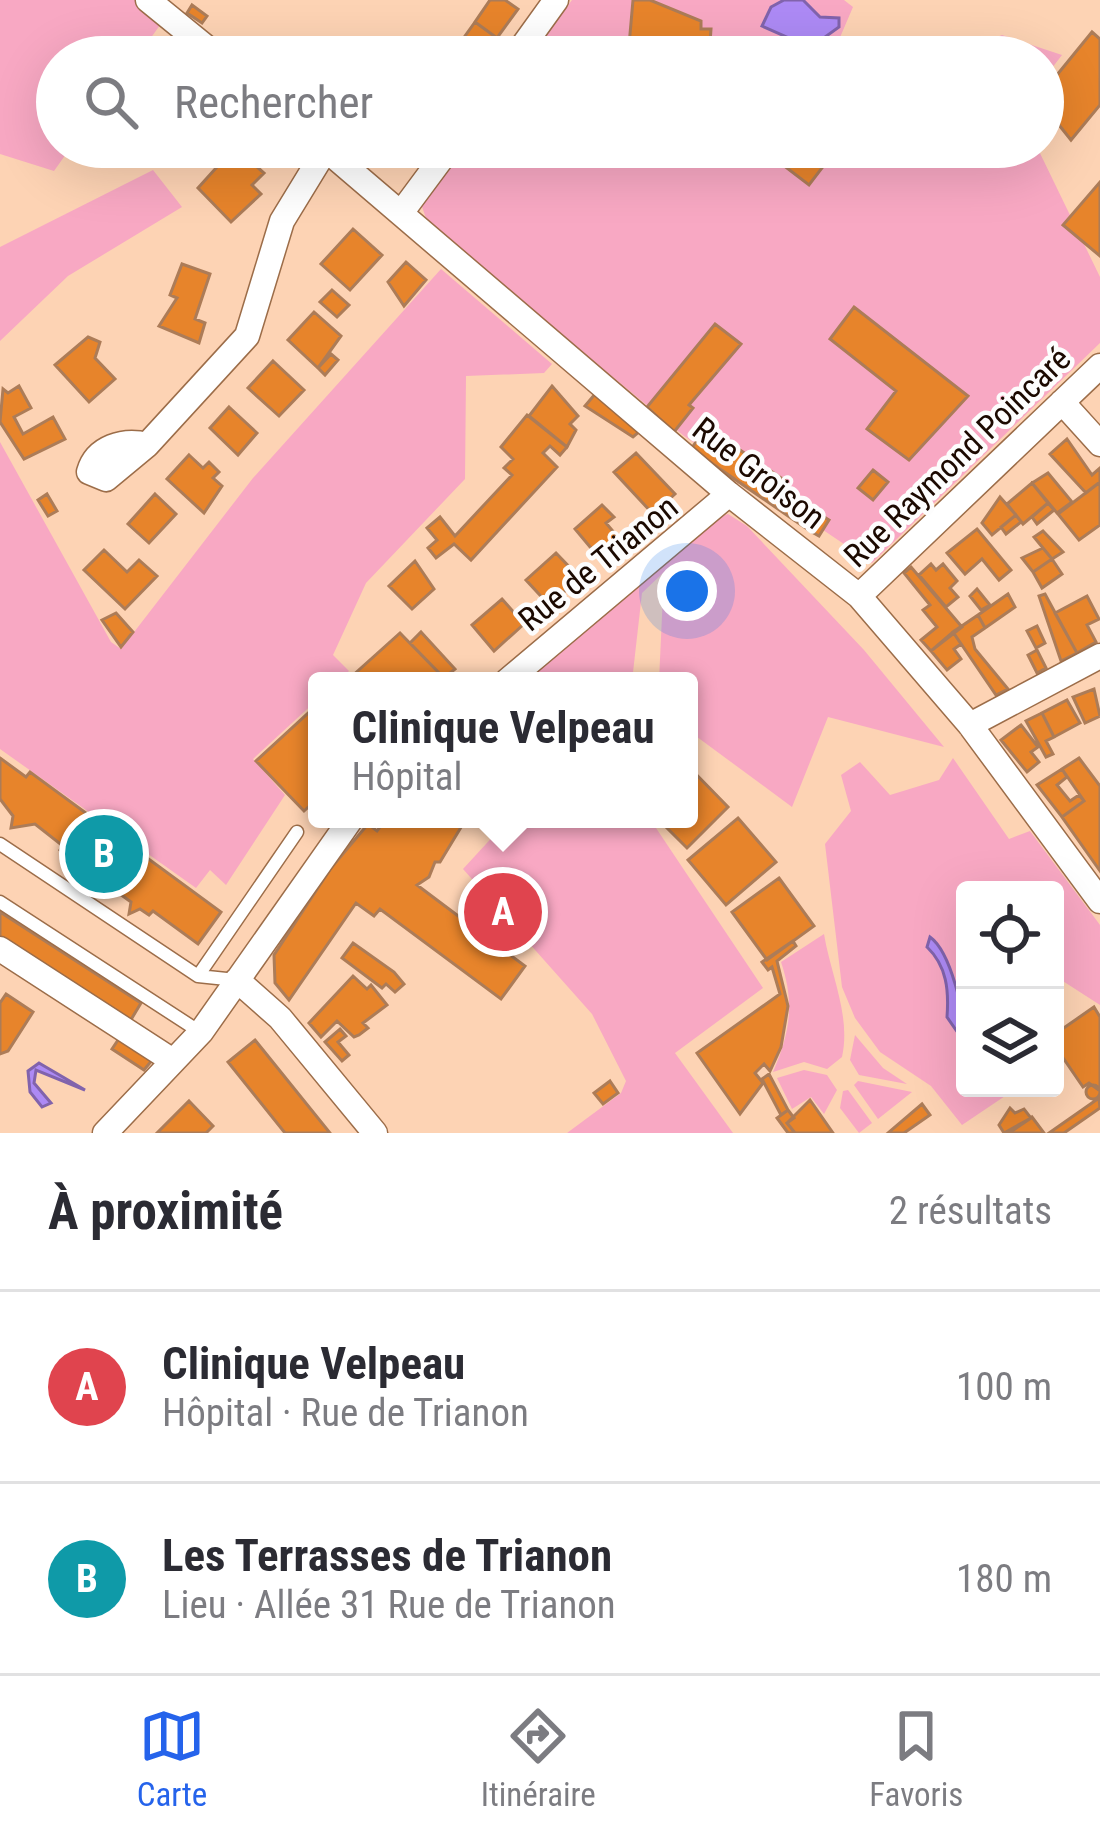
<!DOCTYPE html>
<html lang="fr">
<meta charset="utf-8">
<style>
:root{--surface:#fff;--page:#f2f2f3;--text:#2b2b33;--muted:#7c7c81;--line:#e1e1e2;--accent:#2563eb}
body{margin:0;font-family:"Roboto Condensed",sans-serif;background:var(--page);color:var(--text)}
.controls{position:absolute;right:36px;bottom:36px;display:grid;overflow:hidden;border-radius:12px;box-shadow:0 12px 48px #0002}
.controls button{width:108px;height:108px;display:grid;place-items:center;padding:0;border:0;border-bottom:3px solid var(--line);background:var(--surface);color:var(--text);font:60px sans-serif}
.you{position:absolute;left:687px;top:591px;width:42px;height:42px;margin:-30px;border:9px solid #fff;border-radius:50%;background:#1a73e8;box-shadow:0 0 0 18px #1a73e833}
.badge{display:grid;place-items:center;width:78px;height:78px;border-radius:50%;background:var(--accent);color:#fff;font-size:39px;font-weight:700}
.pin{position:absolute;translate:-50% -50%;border:6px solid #fff;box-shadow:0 3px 12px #0006}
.popup{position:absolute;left:308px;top:672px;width:390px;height:156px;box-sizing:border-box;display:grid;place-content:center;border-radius:12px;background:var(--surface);filter:drop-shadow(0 3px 9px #0005);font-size:39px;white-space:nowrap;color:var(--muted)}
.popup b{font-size:45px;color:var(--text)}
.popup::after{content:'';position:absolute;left:50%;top:100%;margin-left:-24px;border:24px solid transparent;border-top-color:var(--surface)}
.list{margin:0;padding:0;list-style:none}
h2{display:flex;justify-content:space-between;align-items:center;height:156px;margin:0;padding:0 48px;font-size:51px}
h2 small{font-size:39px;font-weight:400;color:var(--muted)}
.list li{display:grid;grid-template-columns:78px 1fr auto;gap:36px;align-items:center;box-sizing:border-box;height:192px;padding:0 48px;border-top:3px solid var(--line)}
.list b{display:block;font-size:45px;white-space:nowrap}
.list p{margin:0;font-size:39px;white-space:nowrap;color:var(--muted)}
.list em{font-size:39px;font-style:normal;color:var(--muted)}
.icon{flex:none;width:66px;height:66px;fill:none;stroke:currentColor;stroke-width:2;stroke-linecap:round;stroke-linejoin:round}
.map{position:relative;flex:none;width:1100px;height:1133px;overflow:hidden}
.search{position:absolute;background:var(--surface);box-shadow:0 12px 48px #0002;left:36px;right:36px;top:36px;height:132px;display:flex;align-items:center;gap:30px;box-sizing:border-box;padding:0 42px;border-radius:66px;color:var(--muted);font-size:45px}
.sheet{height:540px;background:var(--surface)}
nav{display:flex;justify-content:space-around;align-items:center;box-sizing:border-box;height:168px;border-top:3px solid var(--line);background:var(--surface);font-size:33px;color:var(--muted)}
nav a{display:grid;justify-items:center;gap:6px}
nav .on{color:var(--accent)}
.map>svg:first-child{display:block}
</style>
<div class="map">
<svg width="1100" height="1133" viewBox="0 0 1100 1133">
<rect width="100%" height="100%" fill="#fdd3b4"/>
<path fill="#f8a8c3" d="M 0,0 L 140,0 L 163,21 L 137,57 L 57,57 L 57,147 L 71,147 L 54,171 L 0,154 Z
M 572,0 L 844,0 L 853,7 L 835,49 L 851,57 L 529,57 Z
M 1002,35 L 1062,55 L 1052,68 L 1043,107 L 1043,57 L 956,57 Z
M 461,147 L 1037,147 L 1100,277 L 1100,343 L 872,563 L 684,436 L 428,224 L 420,201 Z
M 153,170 L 182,207 L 68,276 L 0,341 L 0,247 Z
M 441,269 L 552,364 L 544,373 L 466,376 L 465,479 L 366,583 L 333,655 L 349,671 L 338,681 L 317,681 L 317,700 L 253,759 L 285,795 L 226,885 L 210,870 L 196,888 L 0,749 L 0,442 L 111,642 L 121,649 L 253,478 Z
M 728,514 L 747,526 L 864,650 L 944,747 L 828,717 L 792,807 L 689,731 L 689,681 L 659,681 L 664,572 L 642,593 L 632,681 L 520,681 L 704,523 Z
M 953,758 L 1009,839 L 1030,831 L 1100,925 L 1100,1005 L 1055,976 L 1055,890 L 965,890 L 965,1088 L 1017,1088 L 962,1125 L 931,1086 L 880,1052 L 855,1018 L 842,987 L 825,844 L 851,811 L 841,775 L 860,762 L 890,795 L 939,780 Z
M 509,819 L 650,819 L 763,988 L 675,1053 L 733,1133 L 567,1133 L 621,1093 L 626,1081 L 592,1014 L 463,869 Z
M 824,934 C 831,976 851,1016 842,1057 L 827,1069 L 804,1062 L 773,1072 C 790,1033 795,1003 781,962 Z
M 855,1035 L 883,1068 L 907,1084 L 859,1075 L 850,1060 Z
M 804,1070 L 827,1075 L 837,1090 L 824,1114 L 811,1097 L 792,1109 L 777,1078 Z
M 858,1081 L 912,1092 L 878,1119 L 854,1085 Z
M 848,1090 L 872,1123 L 859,1133 L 840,1108 L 843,1091 Z"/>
<path fill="#ad8af5" stroke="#8163ac" stroke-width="3" d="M 784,0 L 803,0 L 820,17 L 839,18 L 839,27 L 825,37 L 823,53 L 762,26 L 771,7 Z
M 930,937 C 951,952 965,1014 965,1043 L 947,1017 C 949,991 947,966 927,947 Z
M 39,1063 L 85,1090 L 36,1070 L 34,1083 L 51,1103 L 42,1107 L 30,1092 L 28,1071 Z"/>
<path fill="#e7842b" stroke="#ac7c58" stroke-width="3" d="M 490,0 L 505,0 L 518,9 L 497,38 L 475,22 Z
M 633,0 L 650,0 L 701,21 L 701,29 L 711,29 L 709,57 L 628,57 Z
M 192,5 L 207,16 L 202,23 L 187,13 Z
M 475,22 L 497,38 L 484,57 L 464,57 L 455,50 Z
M 1092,32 L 1100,39 L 1100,105 L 1071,140 L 1043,105 L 1043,92 Z
M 446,44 L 455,50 L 464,57 L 437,57 Z
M 301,45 L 314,57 L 291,57 Z
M 235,147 L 272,147 L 256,166 L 264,173 L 252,185 L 261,194 L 231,222 L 198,188 Z
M 413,147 L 398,164 L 390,165 L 372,148 Z
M 770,147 L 838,147 L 809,185 L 766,152 Z
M 1100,182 L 1100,256 L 1063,225 Z
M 353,229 L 382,255 L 350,290 L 321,264 Z
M 406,262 L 426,280 L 404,306 L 388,282 Z
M 182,264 L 210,274 L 195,319 L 205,323 L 199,343 L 159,326 L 177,298 L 170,295 Z
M 332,290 L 349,305 L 337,317 L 320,302 Z
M 854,307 L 968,396 L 909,460 L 867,429 L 896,391 L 830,339 Z
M 314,312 L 341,336 L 318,368 L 288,340 Z
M 715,324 L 741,344 L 689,405 L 693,408 L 674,432 L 647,407 Z
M 88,337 L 100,342 L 95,358 L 115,379 L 89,402 L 55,365 Z
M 331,354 L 338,360 L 325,375 L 318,368 Z
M 273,361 L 304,390 L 279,416 L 248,388 Z
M 19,386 L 31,408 L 14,417 L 23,434 L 53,417 L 65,439 L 24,459 L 0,422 L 3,389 L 8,393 Z
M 552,386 L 578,416 L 570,424 L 576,430 L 567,447 L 529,416 Z
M 595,394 L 640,431 L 633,437 L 585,406 Z
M 229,407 L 257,433 L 238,455 L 210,428 Z
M 527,415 L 567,447 L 560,455 L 550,446 L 543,453 L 557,467 L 471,560 L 454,544 L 436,558 L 428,548 L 437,540 L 427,528 L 440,517 L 455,536 L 512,475 L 504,468 L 513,459 L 501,447 Z
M 715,433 L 787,482 L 782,490 L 804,504 L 794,520 L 691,449 L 698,439 L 705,444 Z
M 1067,439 L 1092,475 L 1100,468 L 1100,482 L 1086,493 L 1050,454 Z
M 636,453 L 675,494 L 653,514 L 614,472 Z
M 189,455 L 203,468 L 209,462 L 219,472 L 213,478 L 222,486 L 204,513 L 167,479 Z
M 873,470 L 888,482 L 873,500 L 858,488 Z
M 1048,473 L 1072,502 L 1057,513 L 1032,483 Z
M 1100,482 L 1100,525 L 1079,540 L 1058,514 Z
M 1032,483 L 1048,503 L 1023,524 L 1007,504 Z
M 47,494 L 57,511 L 48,516 L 38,500 Z
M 155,494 L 176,514 L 149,543 L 128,524 Z
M 1000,497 L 1016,515 L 992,535 L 982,523 Z
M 1048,503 L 1054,510 L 1037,524 L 1032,517 Z
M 804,504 L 821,515 L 810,531 L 794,520 Z
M 602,505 L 614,517 L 606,523 L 622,542 L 601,560 L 575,529 Z
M 821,515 L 829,520 L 819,536 L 810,531 Z
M 1016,515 L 1021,522 L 1006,534 L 1001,527 Z
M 977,529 L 1011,570 L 999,580 L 982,559 L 965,574 L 947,553 Z
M 1043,531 L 1063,552 L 1052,559 L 1034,537 Z
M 1043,548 L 1052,559 L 1033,572 L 1022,558 Z
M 104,550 L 127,572 L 139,560 L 157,576 L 125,609 L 84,570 Z
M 556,553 L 580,578 L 549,605 L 526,580 Z
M 1052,559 L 1062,574 L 1042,588 L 1033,572 Z
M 415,561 L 434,589 L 412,609 L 389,586 Z
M 931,564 L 936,570 L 943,564 L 957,581 L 950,588 L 958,597 L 946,607 L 919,575 Z
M 911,567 L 962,627 L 931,651 L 921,640 L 937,627 L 923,610 L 930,605 L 904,573 Z
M 977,589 L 990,605 L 981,610 L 970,596 Z
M 1008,594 L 1015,607 L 985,628 L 978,615 Z
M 1045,594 L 1077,653 L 1061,661 L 1039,596 Z
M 1087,596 L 1099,619 L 1087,625 L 1096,642 L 1077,653 L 1055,613 Z
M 502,599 L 524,624 L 494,651 L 472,625 Z
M 116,613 L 133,632 L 121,647 L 102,620 Z
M 978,615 L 985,628 L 972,637 L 975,649 L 1008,689 L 996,695 L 953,632 Z
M 1037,626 L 1045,643 L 1036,648 L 1027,631 Z
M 421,632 L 455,669 L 444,678 L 410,643 Z
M 953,632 L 961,644 L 954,649 L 961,659 L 947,670 L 931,651 Z
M 400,633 L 444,678 L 347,681 L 351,677 Z
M 1037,650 L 1046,668 L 1037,673 L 1028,655 Z
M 1094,689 L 1100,716 L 1085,723 L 1073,697 Z
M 1067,700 L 1080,723 L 1054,737 L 1042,713 Z
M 317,705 L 317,799 L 304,811 L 256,761 Z
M 1042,713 L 1054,737 L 1046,741 L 1053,754 L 1046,757 L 1026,721 Z
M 1021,725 L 1038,747 L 1031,752 L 1039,762 L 1027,772 L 1001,740 Z
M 0,758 L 26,777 L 30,772 L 221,912 L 198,944 L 153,911 L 149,915 L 140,909 L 129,914 L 131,902 L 120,894 L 124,890 L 93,866 L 89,871 L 80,865 L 69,871 L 71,859 L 60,850 L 63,846 L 35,824 L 11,828 L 13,816 L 0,799 Z
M 1079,758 L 1100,786 L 1100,871 L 1062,817 L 1084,801 L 1062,769 Z
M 689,767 L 728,807 L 687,848 L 658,819 L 689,819 Z
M 1062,769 L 1067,777 L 1057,785 L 1070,801 L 1079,795 L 1084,801 L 1062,817 L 1037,785 Z
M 738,818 L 776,862 L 726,905 L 688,860 Z
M 386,819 L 466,819 L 440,862 L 435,862 L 429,877 L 417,885 L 525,966 L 501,999 L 380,909 L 374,916 L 356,903 L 289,1000 L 275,983 L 274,955 L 331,868 L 368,824 L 377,831 Z
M 779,878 L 814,926 L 767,960 L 732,912 Z
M 0,912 L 141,1003 L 129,1023 L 0,940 Z
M 793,941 L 796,946 L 777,961 L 788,1006 L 781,1047 L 770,1071 L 764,1064 L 755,1073 L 763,1083 L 740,1114 L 697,1053 L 780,994 L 772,967 L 768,970 L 762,962 Z
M 353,943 L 394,972 L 404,984 L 395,992 L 386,984 L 382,988 L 342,958 Z
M 353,976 L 367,989 L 371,985 L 387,1005 L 363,1023 L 368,1028 L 359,1035 L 354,1037 L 337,1021 L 321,1037 L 309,1023 Z
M 6,994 L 33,1012 L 8,1051 L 0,1054 L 0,1003 Z
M 1094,1007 L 1100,1017 L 1100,1091 L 1089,1083 L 1083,1087 L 1055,1046 L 1055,1034 Z
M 340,1029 L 346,1036 L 338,1042 L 349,1055 L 342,1061 L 325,1042 Z
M 120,1037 L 153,1059 L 144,1070 L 112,1049 Z
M 255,1040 L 330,1133 L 285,1133 L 228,1062 Z
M 769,1074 L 788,1110 L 781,1115 L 762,1079 Z
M 610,1081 L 618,1093 L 603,1104 L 594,1093 Z
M1086 1092a7 7 0 1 1 14 0a7 7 0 1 1-14 0Z
M 1099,1098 L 1100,1108 L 1064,1133 L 1049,1133 Z
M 810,1100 L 833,1133 L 795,1133 L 787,1123 Z
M 189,1101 L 213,1126 L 206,1133 L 157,1133 Z
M 922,1104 L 930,1115 L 904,1133 L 888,1133 Z
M 1010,1108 L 1015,1113 L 1024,1109 L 1031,1118 L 1004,1133 L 999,1125 Z
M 788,1110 L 794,1118 L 787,1123 L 795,1133 L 788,1133 L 777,1118 Z
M 1032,1117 L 1044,1133 L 1009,1133 L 1031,1118 Z"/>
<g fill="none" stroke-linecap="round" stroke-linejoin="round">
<defs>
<path id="lane" d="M 0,844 L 198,976 L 236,980
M 0,902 L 200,1032
M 198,976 L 297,832"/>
<path id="street" d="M 148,0 L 218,57
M 515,57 L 556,0
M 323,147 L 729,494 L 859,596 L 970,725 L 1100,901
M 401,213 L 450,147
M 1062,402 L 1100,444
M 147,445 L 106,479 L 89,472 C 96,447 124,439 147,445 L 247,336 L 282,221 L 326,149
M 859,596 L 1100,366
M 507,681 L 729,494
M 970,725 L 1100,656
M 0,949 L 173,1061
M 237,980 L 280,1018 L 375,1133
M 105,1133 L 201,1032 L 351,819"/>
</defs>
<use href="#lane" stroke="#9c6d49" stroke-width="15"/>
<use href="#street" stroke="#9c6d49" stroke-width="27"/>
<use href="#lane" stroke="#fff" stroke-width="12"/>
<use href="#street" stroke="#fff" stroke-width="24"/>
</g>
<g text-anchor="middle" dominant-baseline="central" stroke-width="9" stroke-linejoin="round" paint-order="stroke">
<g font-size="33" fill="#1b0900" stroke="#fdfdfd">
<text transform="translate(957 457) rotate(-44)">Rue Raymond Poincaré</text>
<text transform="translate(759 473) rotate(38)">Rue Groison</text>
<text transform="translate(598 563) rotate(-39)">Rue de Trianon</text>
</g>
</g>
</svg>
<div class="controls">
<button><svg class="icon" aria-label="locate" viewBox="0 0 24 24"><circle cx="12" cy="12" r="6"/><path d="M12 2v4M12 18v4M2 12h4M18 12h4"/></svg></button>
<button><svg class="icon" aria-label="layers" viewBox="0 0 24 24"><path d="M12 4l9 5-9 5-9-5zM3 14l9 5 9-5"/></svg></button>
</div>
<div class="you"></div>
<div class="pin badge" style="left:503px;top:912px;background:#e0444e">A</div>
<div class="popup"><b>Clinique Velpeau</b>Hôpital</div>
<div class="pin badge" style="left:104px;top:854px;background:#0f9aa8">B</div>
<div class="search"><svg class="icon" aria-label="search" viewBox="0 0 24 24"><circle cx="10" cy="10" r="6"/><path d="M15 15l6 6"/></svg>Rechercher</div>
</div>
<section class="sheet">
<h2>À proximité<small>2 résultats</small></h2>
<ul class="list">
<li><span class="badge" style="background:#e0444e">A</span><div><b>Clinique Velpeau</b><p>Hôpital · Rue de Trianon</p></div><em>100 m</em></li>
<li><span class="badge" style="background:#0f9aa8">B</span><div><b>Les Terrasses de Trianon</b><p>Lieu · Allée 31 Rue de Trianon</p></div><em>180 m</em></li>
</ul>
</section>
<nav>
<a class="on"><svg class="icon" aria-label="map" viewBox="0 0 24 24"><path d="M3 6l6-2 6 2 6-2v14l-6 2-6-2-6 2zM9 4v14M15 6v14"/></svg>Carte</a>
<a><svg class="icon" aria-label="directions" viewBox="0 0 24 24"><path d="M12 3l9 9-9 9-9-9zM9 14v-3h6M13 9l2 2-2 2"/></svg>Itinéraire</a>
<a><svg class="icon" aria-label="saved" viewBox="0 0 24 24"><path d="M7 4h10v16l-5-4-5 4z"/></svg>Favoris</a>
</nav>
